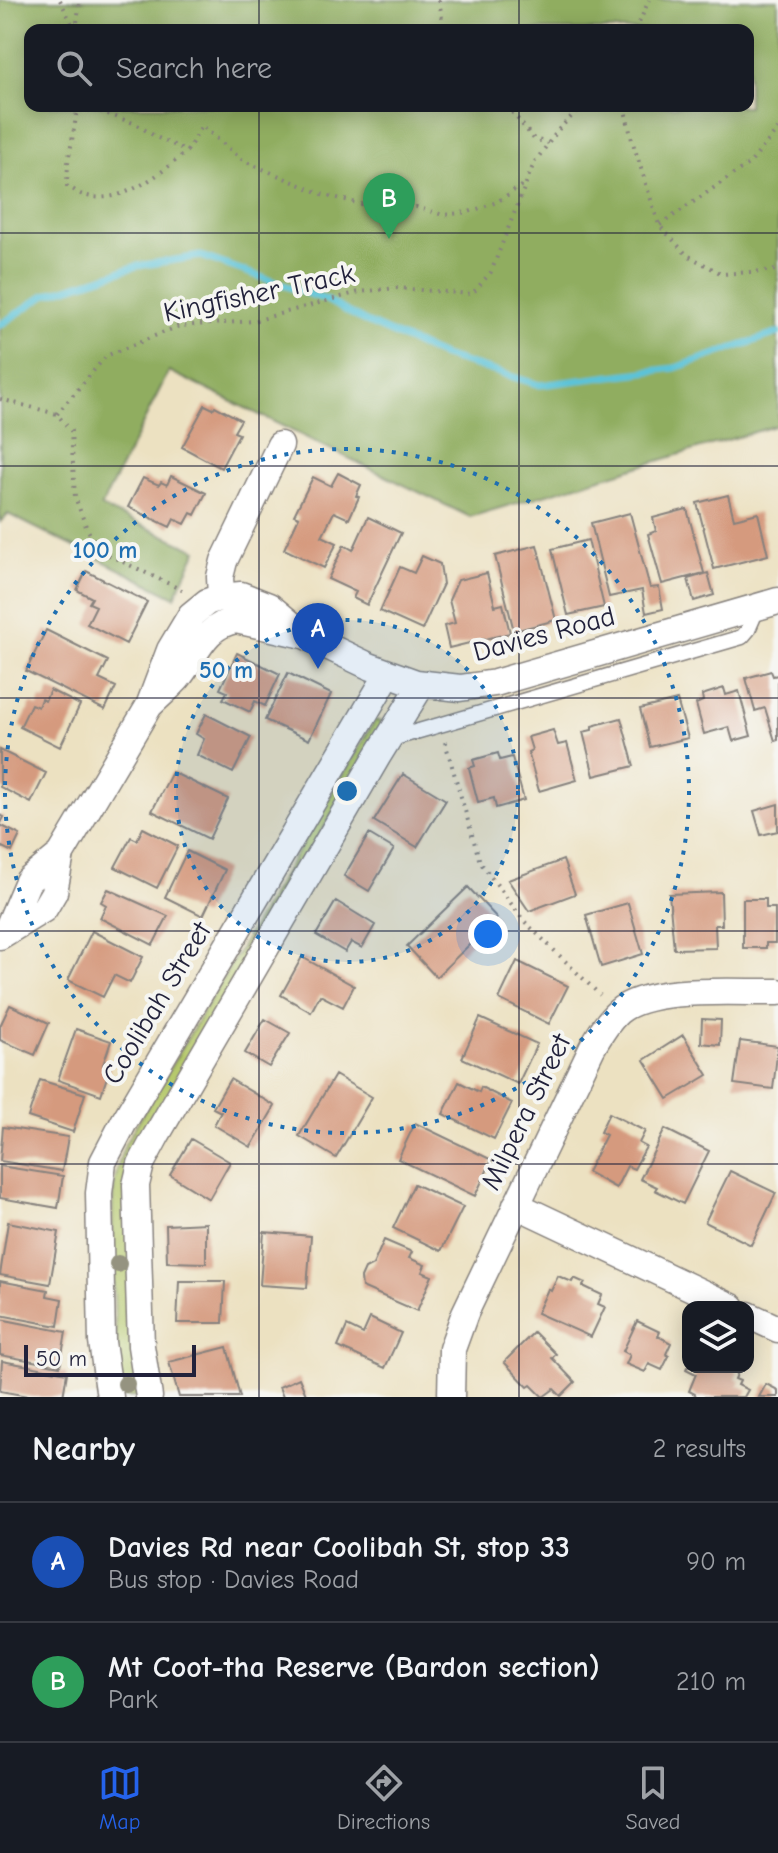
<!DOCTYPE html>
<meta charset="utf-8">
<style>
:root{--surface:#171b24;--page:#20242c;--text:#f1f3f6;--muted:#9ea1a6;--line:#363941;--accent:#2563eb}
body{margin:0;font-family:"Comic Neue",sans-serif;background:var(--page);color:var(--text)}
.controls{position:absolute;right:24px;bottom:24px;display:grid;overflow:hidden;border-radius:16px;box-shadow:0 4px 20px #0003}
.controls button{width:72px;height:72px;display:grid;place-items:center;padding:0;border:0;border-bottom:2px solid var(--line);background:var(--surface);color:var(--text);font:40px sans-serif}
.scale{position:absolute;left:24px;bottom:20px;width:172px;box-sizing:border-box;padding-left:8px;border:4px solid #22223b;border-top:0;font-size:22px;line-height:28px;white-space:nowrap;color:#22223b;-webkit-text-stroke:6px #f6f6f2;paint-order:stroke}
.you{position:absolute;left:488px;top:934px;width:28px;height:28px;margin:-20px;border:6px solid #fff;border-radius:50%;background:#1a73e8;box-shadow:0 0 0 12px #1a73e833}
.badge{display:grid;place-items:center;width:52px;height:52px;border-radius:50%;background:var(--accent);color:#fff;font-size:26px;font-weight:700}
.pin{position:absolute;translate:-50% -66px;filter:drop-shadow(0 2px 4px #0008)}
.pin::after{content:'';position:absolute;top:42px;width:28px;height:24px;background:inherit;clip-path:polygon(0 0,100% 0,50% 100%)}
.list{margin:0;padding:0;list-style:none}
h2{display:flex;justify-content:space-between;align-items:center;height:104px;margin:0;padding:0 32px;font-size:34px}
h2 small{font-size:26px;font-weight:400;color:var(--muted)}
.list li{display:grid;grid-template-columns:52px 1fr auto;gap:24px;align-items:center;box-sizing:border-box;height:120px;padding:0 32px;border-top:2px solid var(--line)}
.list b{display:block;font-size:30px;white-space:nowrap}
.list p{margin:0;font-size:26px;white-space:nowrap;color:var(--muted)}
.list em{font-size:26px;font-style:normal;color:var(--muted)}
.icon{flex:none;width:44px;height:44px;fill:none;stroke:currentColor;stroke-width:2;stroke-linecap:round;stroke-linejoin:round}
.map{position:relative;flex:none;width:778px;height:1397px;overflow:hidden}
.search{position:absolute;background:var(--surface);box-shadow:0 4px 20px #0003;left:24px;right:24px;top:24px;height:88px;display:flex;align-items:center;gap:20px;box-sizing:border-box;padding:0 28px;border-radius:16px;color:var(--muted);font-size:30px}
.sheet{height:344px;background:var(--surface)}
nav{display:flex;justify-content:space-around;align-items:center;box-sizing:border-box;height:112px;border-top:2px solid var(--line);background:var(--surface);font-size:22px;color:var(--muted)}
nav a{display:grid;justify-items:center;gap:4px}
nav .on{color:var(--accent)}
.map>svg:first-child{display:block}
</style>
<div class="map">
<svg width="778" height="1397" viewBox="0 0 778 1397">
<rect width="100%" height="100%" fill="#f6f6f2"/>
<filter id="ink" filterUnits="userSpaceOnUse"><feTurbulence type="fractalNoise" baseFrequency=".0125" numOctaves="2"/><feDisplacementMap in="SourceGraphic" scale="16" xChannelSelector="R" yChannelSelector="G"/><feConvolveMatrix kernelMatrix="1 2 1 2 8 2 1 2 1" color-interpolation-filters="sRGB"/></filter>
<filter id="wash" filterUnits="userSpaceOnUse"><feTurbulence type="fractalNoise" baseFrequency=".006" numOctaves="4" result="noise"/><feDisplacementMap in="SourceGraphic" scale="32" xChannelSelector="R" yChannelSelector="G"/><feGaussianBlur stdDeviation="1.8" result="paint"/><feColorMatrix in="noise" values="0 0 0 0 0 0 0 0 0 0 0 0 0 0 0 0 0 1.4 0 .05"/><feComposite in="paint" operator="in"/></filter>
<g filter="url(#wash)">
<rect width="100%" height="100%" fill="#ece1c1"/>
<path fill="#b6c96c" stroke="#6c7654" stroke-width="2" d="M 375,720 L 385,723 L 147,1132 L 140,1397 L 121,1397 C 116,1349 113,1302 113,1254 C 112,1213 110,1183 125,1144 Z"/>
<path fill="#90ad60" stroke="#59684e" stroke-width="2" fill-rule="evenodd" d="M 0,0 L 778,0 L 778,425 L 470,517 L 169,371 L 101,507 L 197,550 L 175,597 L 8,514 L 0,522 ZM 30,30 L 748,30 L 748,106 L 30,106 Z"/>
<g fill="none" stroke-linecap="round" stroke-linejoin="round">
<path stroke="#5cc3d8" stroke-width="7" d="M 0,325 L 45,295 L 137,266 L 201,256 L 326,300 L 366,322 L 443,356 L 540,385 L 675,368 L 778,333"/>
</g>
<g id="blocks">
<path fill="#d59a7e" d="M 205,405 L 213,409 L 215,406 L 241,420 L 234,432 L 239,434 L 221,468 L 182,447 Z
M 338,473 L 361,485 L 356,496 L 359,497 L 349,519 L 334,512 L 322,536 L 337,543 L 324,568 L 284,549 L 299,517 L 294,515 L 313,477 L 331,486 Z
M 171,476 L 206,493 L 195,515 L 191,513 L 185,524 L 174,519 L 170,527 L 128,507 L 143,478 L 159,485 L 161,482 L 167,485 Z
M 728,495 L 734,519 L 758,513 L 768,555 L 714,569 L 697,503 Z
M 687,509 L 704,573 L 662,584 L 648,534 L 656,531 L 653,518 Z
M 630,513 L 650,588 L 659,587 L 663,609 L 646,613 L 642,590 L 609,597 L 591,523 Z
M 368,517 L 401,533 L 367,605 L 353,598 L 356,592 L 328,579 L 344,545 L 353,550 Z
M 588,540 L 604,607 L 568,615 L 552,549 Z
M 537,545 L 556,620 L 514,631 L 495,556 Z
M 422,556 L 440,564 L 443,584 L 422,630 L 380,611 L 400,567 L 414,573 Z
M 86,571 L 147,602 L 126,644 L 87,624 L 96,606 L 89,603 L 92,598 L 77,590 Z
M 487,573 L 495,606 L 503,604 L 510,633 L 449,648 L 444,626 L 455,623 L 449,600 L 458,580 Z
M 708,573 L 714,595 L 694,601 L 688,579 Z
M 46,630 L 108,661 L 99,679 L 116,687 L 105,710 L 26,671 Z
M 237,653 L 280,674 L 265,706 L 255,701 L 250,712 L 223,699 L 227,692 L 220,689 Z
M 771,671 L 773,676 L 778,675 L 778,740 L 775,741 L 765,708 L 755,711 L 746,678 Z
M 288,673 L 331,694 L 309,740 L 265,720 Z
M 724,688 L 726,695 L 739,691 L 751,736 L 733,741 L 729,727 L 704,734 L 696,704 L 703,701 L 702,695 Z
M 50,690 L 80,705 L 60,747 L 20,727 L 31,704 L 38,707 L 41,699 L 45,701 Z
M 677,700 L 688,738 L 650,747 L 640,709 Z
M 206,714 L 251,737 L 233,773 L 197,755 L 204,739 L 196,734 Z
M 621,718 L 634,766 L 594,776 L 583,732 L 592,730 L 592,726 Z
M 553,730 L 558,745 L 567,743 L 577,780 L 539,791 L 528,752 L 532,750 L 528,737 Z
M 0,750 L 46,773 L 31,803 L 0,787 Z
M 498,753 L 500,760 L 512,757 L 524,800 L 496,808 L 494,798 L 478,802 L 469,768 L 475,766 L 473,760 Z
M 172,772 L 228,799 L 209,839 L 152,811 Z
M 403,774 L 446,800 L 417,847 L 374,821 Z
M 778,804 L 778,831 L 761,835 L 754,811 Z
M 0,815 L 4,817 L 0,825 L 20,835 L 12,852 L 0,846 Z
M 143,828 L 178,846 L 157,888 L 115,867 L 131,837 L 137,840 Z
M 369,834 L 394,849 L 369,891 L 344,876 Z
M 187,851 L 225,870 L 203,916 L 165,897 Z
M 563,860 L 575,894 L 529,911 L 508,880 Z
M 468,887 L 497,918 L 436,977 L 407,946 Z
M 108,889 L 168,916 L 153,945 L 100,918 L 106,905 L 101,902 Z
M 721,892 L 722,925 L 715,925 L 716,948 L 674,949 L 669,894 Z
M 743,899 L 766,899 L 766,908 L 775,908 L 775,943 L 766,943 L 766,948 L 743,948 Z
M 336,901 L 375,925 L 362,948 L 351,942 L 345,952 L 316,935 Z
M 628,903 L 643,954 L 601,967 L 586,915 Z
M 92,931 L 143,957 L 130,983 L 114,975 L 103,997 L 68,980 Z
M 302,957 L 354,986 L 343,1007 L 320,995 L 311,1012 L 281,995 Z
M 517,961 L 568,986 L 549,1024 L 499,999 Z
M 10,1005 L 49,1023 L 35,1055 L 0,1040 L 0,1026 Z
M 480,1018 L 537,1044 L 518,1084 L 462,1058 Z
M 265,1019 L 290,1033 L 269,1067 L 245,1053 Z
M 702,1019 L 721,1020 L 720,1045 L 701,1043 Z
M 76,1029 L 111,1041 L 103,1065 L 110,1068 L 101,1095 L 58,1080 Z
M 683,1035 L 708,1075 L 668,1099 L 644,1060 Z
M 740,1041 L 778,1046 L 773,1089 L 734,1084 Z
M 335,1075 L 372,1097 L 336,1158 L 299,1136 Z
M 230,1079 L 275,1106 L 251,1147 L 214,1125 L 221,1112 L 213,1108 Z
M 40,1080 L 85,1094 L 73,1132 L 28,1117 Z
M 459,1082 L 479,1092 L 481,1087 L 512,1103 L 494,1139 L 443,1114 Z
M 609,1113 L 645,1131 L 639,1143 L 646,1147 L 634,1169 L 627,1166 L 616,1188 L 587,1172 L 606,1135 L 600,1132 Z
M 415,1123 L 492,1160 L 475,1196 L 398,1159 Z
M 3,1127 L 68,1137 L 62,1171 L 0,1161 Z
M 665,1129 L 709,1151 L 683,1204 L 655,1190 L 657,1187 L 640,1179 Z
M 191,1139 L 230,1162 L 209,1199 L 170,1175 Z
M 0,1166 L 63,1176 L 58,1208 L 0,1198 Z
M 730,1171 L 776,1193 L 751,1245 L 705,1222 Z
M 414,1184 L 463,1207 L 441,1251 L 393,1228 Z
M 8,1222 L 59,1232 L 50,1284 L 0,1275 Z
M 206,1223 L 206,1263 L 167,1262 L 166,1225 Z
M 264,1232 L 311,1236 L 307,1288 L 260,1285 Z
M 384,1240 L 412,1252 L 409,1258 L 425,1265 L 422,1272 L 432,1276 L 417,1311 L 362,1287 L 361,1278 L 365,1269 L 373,1265 Z
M 558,1276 L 572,1282 L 574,1278 L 585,1283 L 583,1286 L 602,1295 L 598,1304 L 605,1307 L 591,1337 L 537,1313 L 548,1289 L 551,1291 Z
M 0,1281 L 48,1290 L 47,1296 L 62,1299 L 58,1326 L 0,1315 Z
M 179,1281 L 225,1281 L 223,1323 L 177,1323 Z
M 370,1318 L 401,1333 L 385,1368 L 338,1347 L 347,1326 L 363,1334 Z
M 0,1319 L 66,1332 L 60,1366 L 0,1355 Z
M 637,1321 L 660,1332 L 658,1336 L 671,1343 L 666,1354 L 669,1356 L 662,1370 L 649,1364 L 645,1372 L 626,1364 L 630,1355 L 623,1351 Z
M 534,1332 L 556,1354 L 552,1358 L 575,1382 L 561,1396 L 554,1389 L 543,1397 L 531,1385 L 528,1387 L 504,1362 Z
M 227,1347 L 240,1397 L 179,1397 L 169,1362 Z
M 2,1361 L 67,1373 L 63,1397 L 33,1397 L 0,1391 Z
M 687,1367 L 728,1367 L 738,1372 L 735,1379 L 740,1381 L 738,1385 L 748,1390 L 744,1397 L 696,1397 L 695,1394 L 689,1391 L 696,1374 L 686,1369 Z
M 299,1378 L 307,1397 L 283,1397 L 279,1387 Z
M 766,1384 L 778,1390 L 778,1397 L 759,1397 Z"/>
</g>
</g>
<g filter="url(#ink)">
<use href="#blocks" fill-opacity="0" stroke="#87827e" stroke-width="2"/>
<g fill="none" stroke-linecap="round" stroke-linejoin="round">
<defs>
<path id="service" d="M 388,740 L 742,637 L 748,630 L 758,607"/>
<path id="minor" d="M 221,597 L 220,577 L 224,561 L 280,445
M 149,706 C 159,696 169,688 178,678 C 197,655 203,626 236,620 L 304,635 L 369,666 L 416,683 L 460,688 L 495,683 L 778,601
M 7,930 L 28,881 L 61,854 L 149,706 L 170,650 L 191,615 L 207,602 L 221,597 L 241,595 L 269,606 L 298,630
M 0,936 L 44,909 L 54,892 L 61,854
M 516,1205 L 732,1307
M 748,1315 L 778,1329
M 110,1397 L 102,1342 L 99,1193 L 103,1162 L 125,1120 L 388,674
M 149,1397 L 141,1346 L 136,1185 L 141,1164 L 156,1136 L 377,757 L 422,684
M 451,1397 L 452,1349 L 465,1313 L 592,1048 C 599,1036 607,1022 618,1012 C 649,985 737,993 778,992"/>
</defs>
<use href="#service" stroke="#87827e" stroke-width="17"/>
<use href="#minor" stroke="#87827e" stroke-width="29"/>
<path stroke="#87827e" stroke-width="4" stroke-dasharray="2 6" stroke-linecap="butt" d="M 60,0 L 75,30
M 439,0 L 444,30
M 76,30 L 80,0
M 636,30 L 649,0
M 78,106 L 68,163 L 67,186 C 72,188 78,194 84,195 C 120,207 162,173 187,151
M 85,106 L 136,124 L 156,137 L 187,151 L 202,126 L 244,161 L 322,194 L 384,210 L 416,207 L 443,215 L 469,212 L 497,202 L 525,183
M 507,106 L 534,139 L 548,143
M 624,106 L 632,140 L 659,225 L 687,255 L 722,274 L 778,270
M 660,225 L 751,162 L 778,129
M 0,399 L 57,414 L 71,431 L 75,497 L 87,529 L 102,552 L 182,590
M 57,414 L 106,356 L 179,326 L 254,321 L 359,292 L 396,288 L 472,294 L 491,272 L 534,163 L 559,129 L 582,106
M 445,742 L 480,862 L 524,921 L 600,995"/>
<use href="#service" stroke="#fff" stroke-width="14"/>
<use href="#minor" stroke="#fff" stroke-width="26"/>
</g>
<g fill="#959380">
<circle cx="118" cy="1264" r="9"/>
<circle cx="126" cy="1384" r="9"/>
</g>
</g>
<path fill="none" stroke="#22223b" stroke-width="2" stroke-opacity="0.55" d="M 259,0 L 259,30M 519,0 L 519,30M 259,106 L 259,1397M 519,106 L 519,1397M 0,233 L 778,233M 0,466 L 778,466M 0,698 L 778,698M 0,931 L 778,931M 0,1164 L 778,1164"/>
<circle cx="347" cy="791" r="171" fill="#1f6fb2" fill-opacity=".12"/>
<g fill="none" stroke="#1f6fb2" stroke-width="4" stroke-dasharray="4 8">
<circle cx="347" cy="791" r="171"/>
<circle cx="347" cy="791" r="342"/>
</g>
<g text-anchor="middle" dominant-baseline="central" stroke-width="8" stroke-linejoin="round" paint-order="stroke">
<g font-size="28" fill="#22223b" stroke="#f6f6f2">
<text transform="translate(259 293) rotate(-12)">Kingfisher Track</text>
<text transform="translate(544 634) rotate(-15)">Davies Road</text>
<text transform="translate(157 1003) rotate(-59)">Coolibah Street</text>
<text transform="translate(526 1112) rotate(-64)">Milpera Street</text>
</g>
</g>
<circle cx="347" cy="791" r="12" fill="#1f6fb2" stroke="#f6f6f2" stroke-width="4"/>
<g font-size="24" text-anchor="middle" font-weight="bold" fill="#1f6fb2" stroke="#f6f6f2" stroke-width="8" stroke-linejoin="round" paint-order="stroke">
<text x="105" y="558">100 m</text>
<text x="226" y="678">50 m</text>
</g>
</svg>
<div class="controls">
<button><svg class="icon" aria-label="layers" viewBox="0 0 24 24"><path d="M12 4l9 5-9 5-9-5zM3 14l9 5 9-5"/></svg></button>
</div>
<div class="scale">50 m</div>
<div class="you"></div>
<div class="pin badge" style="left:318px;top:669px;background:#1a4fb4">A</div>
<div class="pin badge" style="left:389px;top:239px;background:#2e9e5b">B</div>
<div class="search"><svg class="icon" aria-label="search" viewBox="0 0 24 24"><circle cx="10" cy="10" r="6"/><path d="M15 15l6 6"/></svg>Search here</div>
</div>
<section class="sheet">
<h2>Nearby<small>2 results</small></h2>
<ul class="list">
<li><span class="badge" style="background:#1a4fb4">A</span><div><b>Davies Rd near Coolibah St, stop 33</b><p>Bus stop · Davies Road</p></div><em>90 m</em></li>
<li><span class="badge" style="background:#2e9e5b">B</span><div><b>Mt Coot-tha Reserve (Bardon section)</b><p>Park</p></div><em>210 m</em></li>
</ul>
</section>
<nav>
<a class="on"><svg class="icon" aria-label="map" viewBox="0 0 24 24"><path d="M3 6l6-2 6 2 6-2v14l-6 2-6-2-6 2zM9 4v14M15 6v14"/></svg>Map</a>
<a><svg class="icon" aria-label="directions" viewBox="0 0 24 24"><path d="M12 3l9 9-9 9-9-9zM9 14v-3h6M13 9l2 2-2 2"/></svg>Directions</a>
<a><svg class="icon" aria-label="saved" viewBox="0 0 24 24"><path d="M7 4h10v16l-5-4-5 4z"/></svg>Saved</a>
</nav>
